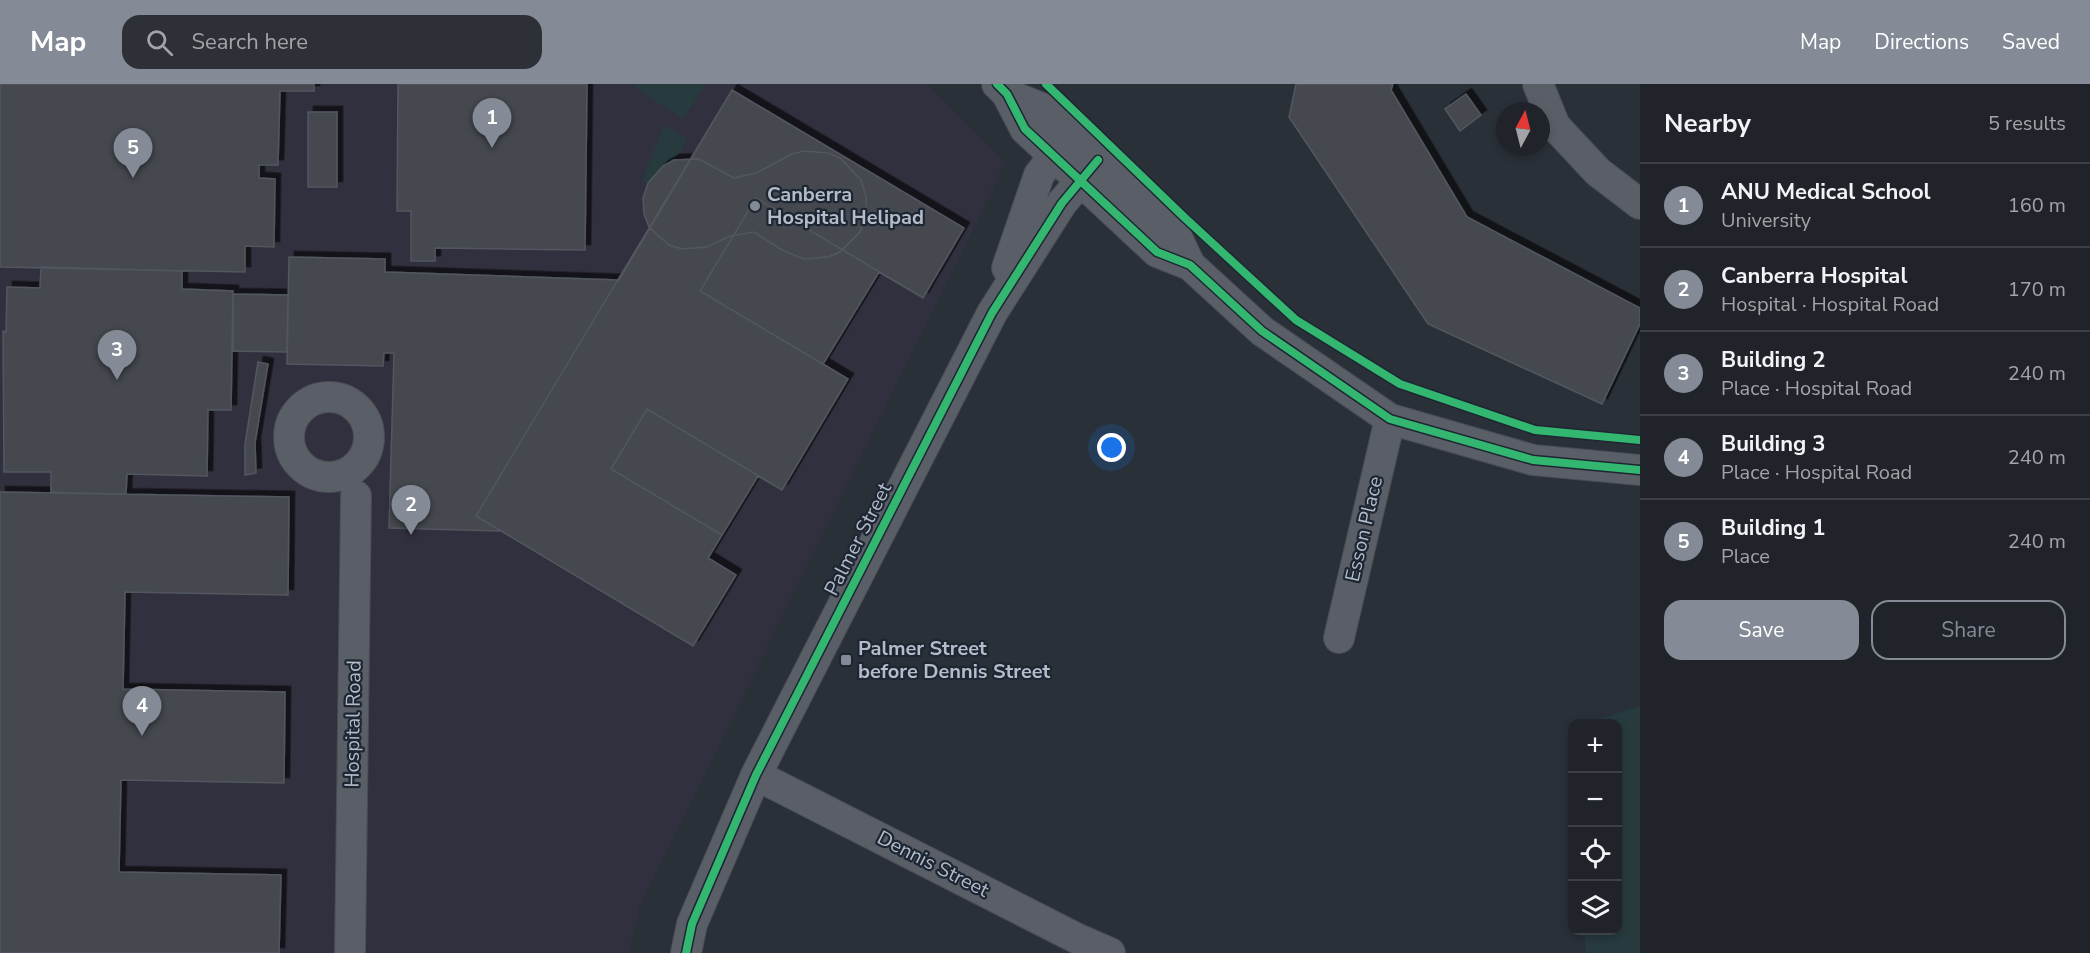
<!DOCTYPE html>
<meta charset="utf-8">
<style>
:root{--surface:#20242a;--page:#2d3036;--text:#f1f3f6;--muted:#a2a4a8;--line:#3d4147;--accent:#848b96}
body{margin:0;font-family:"Nunito Sans",sans-serif;background:var(--page);color:var(--text)}
.controls{position:absolute;right:18px;bottom:18px;display:grid;overflow:hidden;border-radius:12px;box-shadow:0 3px 9px #0003}
.controls button{width:54px;height:54px;display:grid;place-items:center;padding:0;border:0;border-bottom:2px solid var(--line);background:var(--surface);color:var(--text);font:30px sans-serif}
.compass{position:absolute;left:1496px;top:18px;width:54px;height:54px;border-radius:50%;background:var(--surface);box-shadow:0 3px 9px #0003;rotate:7deg}
.you{position:absolute;left:1112px;top:364px;width:21px;height:21px;margin:-15px;border:4px solid #fff;border-radius:50%;background:#1a73e8;box-shadow:0 0 0 9px #1a73e833}
.badge{display:grid;place-items:center;width:39px;height:39px;border-radius:50%;background:var(--accent);color:#fff;font-size:20px;font-weight:700}
.pin{position:absolute;translate:-50% -50px;filter:drop-shadow(0 2px 3px #0008)}
.pin::after{content:'';position:absolute;top:32px;width:21px;height:18px;background:inherit;clip-path:polygon(0 0,100% 0,50% 100%)}
.list{margin:0;padding:0;list-style:none}
h2{display:flex;justify-content:space-between;align-items:center;height:78px;margin:0;padding:0 24px;font-size:26px}
h2 small{font-size:20px;font-weight:400;color:var(--muted)}
.list li{display:grid;grid-template-columns:39px 1fr auto;gap:18px;align-items:center;box-sizing:border-box;height:84px;padding:0 24px;border-top:2px solid var(--line)}
.list b{display:block;font-size:22px;white-space:nowrap}
.list p{margin:0;font-size:20px;white-space:nowrap;color:var(--muted)}
.list em{font-size:20px;font-style:normal;color:var(--muted)}
.actions{display:flex;gap:12px;padding:18px 24px}
.actions a{flex:1;padding:14px 0;border:2px solid var(--accent);border-radius:18px;text-align:center;font-size:21px;color:var(--accent)}
.actions .main{background:var(--accent);color:#fff}
.icon{flex:none;width:33px;height:33px;fill:none;stroke:currentColor;stroke-width:2;stroke-linecap:round;stroke-linejoin:round}
.map{position:relative;flex:none;width:1640px;height:869px;overflow:hidden}
header{display:flex;align-items:center;gap:36px;box-sizing:border-box;height:84px;padding:0 30px;background:var(--accent);color:#fff}
header strong{font-size:28px}
nav{display:flex;gap:33px;margin-inline-start:auto;font-size:21px}
.search{width:420px;height:54px;background:var(--page);display:flex;align-items:center;gap:15px;box-sizing:border-box;padding:0 21px;border-radius:18px;color:var(--muted);font-size:22px}
main{display:flex}
aside{flex:1;background:var(--surface)}
.map>svg:first-child{display:block}
</style>
<header>
<strong>Map</strong>
<div class="search"><svg class="icon" aria-label="search" viewBox="0 0 24 24"><circle cx="10" cy="10" r="6"/><path d="M15 15l6 6"/></svg>Search here</div>
<nav><a>Map</a><a>Directions</a><a>Saved</a></nav>
</header>
<main>
<div class="map">
<svg width="1640" height="869" viewBox="0 0 1640 869">
<defs>
<filter id="shadow"><feDropShadow dx="5.5" dy="-5.5" stdDeviation="0" flood-color="#0009"/></filter>
</defs>
<rect width="100%" height="100%" fill="#2a3038"/>
<path fill="#31303e" d="M 0,0 L 927,0 L 1006,78 L 639,824 L 629,869 L 0,869 Z"/>
<path fill="#273a3e" d="M 636,0 L 706,0 L 683,35 L 634,3 Z
M 664,41 L 688,55 L 657,107 L 642,96 Z
M 1640,622 L 1640,869 L 1586,869 L 1584,847 L 1618,846 L 1618,640 L 1586,639 Z"/>
<path fill="#444950" stroke="#52575f" stroke-width="1.5" filter="url(#shadow)" d="M 0,0 L 314,0 L 314,7 L 280,7 L 278,81 L 259,81 L 259,94 L 275,95 L 274,163 L 245,162 L 245,188 L 0,183 Z
M 398,0 L 587,0 L 585,166 L 435,164 L 435,177 L 411,177 L 411,127 L 397,127 Z
M 1296,0 L 1393,0 L 1391,6 L 1467,133 L 1640,224 L 1640,240 L 1602,320 L 1428,240 L 1289,33 Z
M 732,6 L 964,144 L 923,214 L 879,188 L 823,280 L 848,295 L 782,406 L 758,392 L 708,474 L 736,491 L 693,562 L 501,447 L 389,444 L 394,269 L 384,269 L 383,282 L 287,280 L 289,173 L 385,175 L 385,188 L 619,196 Z
M 732,6 L 964,144 L 923,214 L 756,114 L 700,207 L 848,295 L 782,406 L 647,325 L 611,385 L 722,451 L 708,474 L 736,491 L 693,562 L 476,432 Z
M 1466,10 L 1481,31 L 1460,47 L 1445,25 Z
M 308,28 L 337,28 L 337,103 L 308,103 Z
M 804,67 L 828,69 L 840,74 L 861,96 L 866,113 L 866,131 L 860,148 L 840,168 L 828,173 L 804,175 L 782,166 L 754,148 L 730,152 L 707,163 L 682,165 L 669,161 L 649,143 L 644,130 L 643,114 L 648,99 L 663,82 L 674,76 L 699,75 L 734,94 L 756,89 L 792,70 Z
M 41,183 L 182,187 L 182,205 L 233,207 L 231,326 L 208,326 L 207,392 L 127,390 L 126,410 L 66,409 L 51,408 L 51,388 L 4,388 L 3,247 L 6,248 L 7,203 L 40,204 Z
M 233,210 L 288,211 L 287,268 L 233,267 Z
M 258,278 L 268,280 L 255,359 L 256,389 L 245,391 L 245,360 Z
M 0,408 L 289,413 L 288,511 L 125,508 L 123,605 L 285,608 L 284,699 L 121,696 L 119,788 L 281,791 L 279,869 L 0,869 Z"/>
<g fill="none" stroke-linecap="round" stroke-linejoin="round">
<defs>
<path id="minor" d="M 997,0 L 1007,10 L 1025,45 L 1157,168 L 1190,181 L 1262,247 L 1390,335 L 1533,376 L 1640,386
M 1538,0 L 1555,42 L 1598,88 L 1640,120
M 1007,10 L 1044,25 L 1174,147 L 1190,181
M 1007,184 L 1039,91 L 1065,57
M289 353a40 40 0 1 1 80 0a40 40 0 1 1-80 0Z
M 1339,554 L 1390,335
M 756,691 L 1078,855 L 1110,869
M 350,869 L 356,412
M 686,869 L 692,840 L 756,691 L 992,229 L 1062,119 L 1098,76"/>
</defs>
<use href="#minor" stroke="#484c53" stroke-width="32"/>
<use href="#minor" stroke="#5a5e66" stroke-width="30"/>
<defs>
<path id="cycleway" d="M 997,0 L 1007,10 L 1025,45 L 1157,168 L 1190,181 L 1262,247 L 1390,335 L 1533,376 L 1640,386
M 1046,0 L 1185,134 L 1296,236 L 1400,300 L 1535,346 L 1640,356
M 686,869 L 692,840 L 756,691 L 992,229 L 1062,119 L 1098,76"/>
</defs>
<use href="#cycleway" stroke="#1d2633" stroke-width="11"/>
<use href="#cycleway" stroke="#33b770" stroke-width="8"/>
</g>
<g fill="#848b96" stroke="#1d2633" stroke-width="2">
<circle cx="755" cy="122" r="6"/>
<rect x="840" y="570" width="12" height="12" rx="3"/>
</g>
<g text-anchor="middle" dominant-baseline="central" stroke-width="4.5" stroke-linejoin="round" paint-order="stroke">
<g font-size="20" font-weight="bold" fill="#b4bcc9" stroke="#1d2633" text-anchor="start">
<text x="767" y="110">Canberra<tspan x="767" dy="23">Hospital Helipad</tspan></text>
<text x="858" y="564">Palmer Street<tspan x="858" dy="23">before Dennis Street</tspan></text>
</g>
<g font-size="20" fill="#b4bcc9" stroke="#1d2633">
<text transform="translate(1364 445) rotate(-77)">Esson Place</text>
<text transform="translate(858 455) rotate(-63)">Palmer Street</text>
<text transform="translate(353 640) rotate(-89)">Hospital Road</text>
<text transform="translate(933 780) rotate(27)">Dennis Street</text>
</g>
</g>
</svg>
<div class="controls">
<button>+</button>
<button>−</button>
<button><svg class="icon" aria-label="locate" viewBox="0 0 24 24"><circle cx="12" cy="12" r="6"/><path d="M12 2v4M12 18v4M2 12h4M18 12h4"/></svg></button>
<button><svg class="icon" aria-label="layers" viewBox="0 0 24 24"><path d="M12 4l9 5-9 5-9-5zM3 14l9 5 9-5"/></svg></button>
</div>
<svg class="compass" viewBox="-18 -18 36 36"><path d="M0-13l5 13h-10z" fill="#e53935"/><path d="M0 13l5-13h-10z" fill="#a2a4a8"/></svg>
<div class="you"></div>
<div class="pin badge" style="left:492px;top:64px">1</div>
<div class="pin badge" style="left:411px;top:451px">2</div>
<div class="pin badge" style="left:117px;top:296px">3</div>
<div class="pin badge" style="left:142px;top:652px">4</div>
<div class="pin badge" style="left:133px;top:94px">5</div>
</div>
<aside>
<h2>Nearby<small>5 results</small></h2>
<ul class="list">
<li><span class="badge">1</span><div><b>ANU Medical School</b><p>University</p></div><em>160 m</em></li>
<li><span class="badge">2</span><div><b>Canberra Hospital</b><p>Hospital · Hospital Road</p></div><em>170 m</em></li>
<li><span class="badge">3</span><div><b>Building 2</b><p>Place · Hospital Road</p></div><em>240 m</em></li>
<li><span class="badge">4</span><div><b>Building 3</b><p>Place · Hospital Road</p></div><em>240 m</em></li>
<li><span class="badge">5</span><div><b>Building 1</b><p>Place</p></div><em>240 m</em></li>
</ul>
<div class="actions"><a class="main">Save</a><a>Share</a></div>
</aside>
</main>
